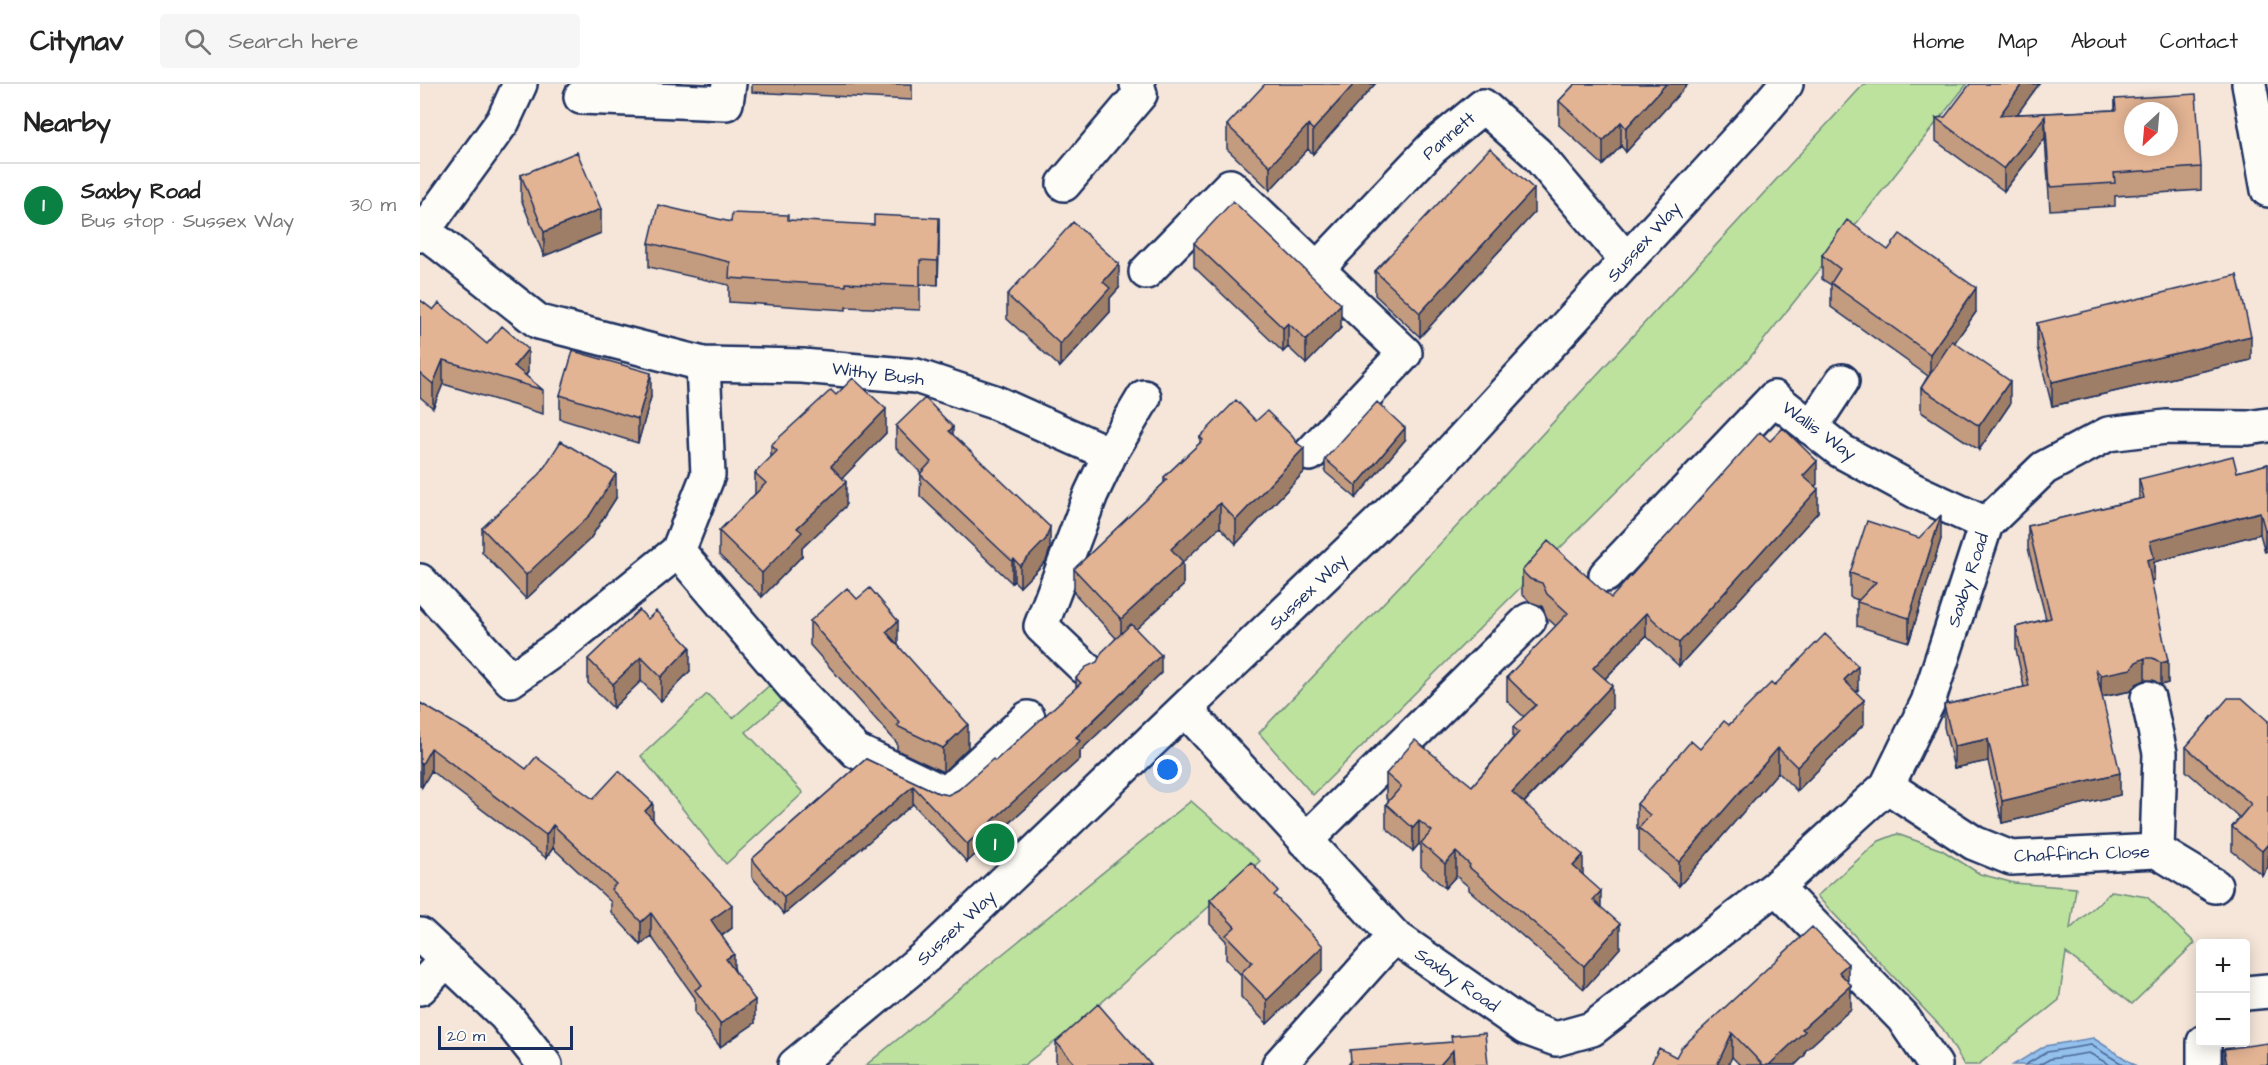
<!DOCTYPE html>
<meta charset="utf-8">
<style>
:root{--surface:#fff;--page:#f6f6f6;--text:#222;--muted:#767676;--line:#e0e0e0;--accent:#0b8043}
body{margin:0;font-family:"Architects Daughter",sans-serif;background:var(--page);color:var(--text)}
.controls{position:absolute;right:18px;bottom:18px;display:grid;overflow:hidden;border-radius:6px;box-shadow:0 3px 15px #0003}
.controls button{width:54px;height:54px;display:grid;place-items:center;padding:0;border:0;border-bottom:2px solid var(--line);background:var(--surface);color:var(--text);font:30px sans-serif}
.compass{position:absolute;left:1704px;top:18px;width:54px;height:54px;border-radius:50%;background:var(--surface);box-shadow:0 3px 15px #0003;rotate:206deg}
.scale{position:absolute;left:18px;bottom:15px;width:135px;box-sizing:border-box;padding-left:6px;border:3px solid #1b2f5e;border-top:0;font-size:16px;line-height:21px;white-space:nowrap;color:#1b2f5e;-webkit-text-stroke:4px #fdfcf7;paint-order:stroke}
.you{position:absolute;left:748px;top:686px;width:21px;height:21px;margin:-15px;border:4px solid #fff;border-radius:50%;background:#1a73e8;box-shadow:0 0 0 9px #1a73e833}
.badge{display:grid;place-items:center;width:39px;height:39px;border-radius:50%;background:var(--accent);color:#fff;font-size:20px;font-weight:700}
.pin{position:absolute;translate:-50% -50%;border:3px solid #fff;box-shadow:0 2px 6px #0006}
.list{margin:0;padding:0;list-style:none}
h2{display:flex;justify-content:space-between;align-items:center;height:78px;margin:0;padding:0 24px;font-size:26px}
h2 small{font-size:20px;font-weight:400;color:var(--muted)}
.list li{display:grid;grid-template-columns:39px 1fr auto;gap:18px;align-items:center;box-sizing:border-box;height:84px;padding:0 24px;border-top:2px solid var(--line)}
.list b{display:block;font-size:22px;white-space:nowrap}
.list p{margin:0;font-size:20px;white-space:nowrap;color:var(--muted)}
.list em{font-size:20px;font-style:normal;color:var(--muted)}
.icon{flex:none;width:33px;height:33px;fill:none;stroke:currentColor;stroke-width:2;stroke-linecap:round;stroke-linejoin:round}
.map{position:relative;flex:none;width:1848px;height:981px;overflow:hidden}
header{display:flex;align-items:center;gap:36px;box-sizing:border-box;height:84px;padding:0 30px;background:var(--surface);border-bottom:2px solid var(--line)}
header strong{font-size:28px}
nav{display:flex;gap:33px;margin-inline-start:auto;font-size:21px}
.search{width:420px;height:54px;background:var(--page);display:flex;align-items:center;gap:15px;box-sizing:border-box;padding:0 21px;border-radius:6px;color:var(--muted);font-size:22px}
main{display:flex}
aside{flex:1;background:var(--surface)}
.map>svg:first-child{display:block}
</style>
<header>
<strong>Citynav</strong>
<div class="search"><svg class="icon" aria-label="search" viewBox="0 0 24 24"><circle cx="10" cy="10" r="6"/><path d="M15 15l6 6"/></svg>Search here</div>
<nav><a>Home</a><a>Map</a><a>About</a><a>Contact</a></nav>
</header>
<main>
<aside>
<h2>Nearby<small></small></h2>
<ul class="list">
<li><span class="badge">1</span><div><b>Saxby Road</b><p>Bus stop · Sussex Way</p></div><em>30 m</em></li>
</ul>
</aside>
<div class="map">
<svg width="1848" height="981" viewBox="0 0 1848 981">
<rect width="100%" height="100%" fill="#f5e6d9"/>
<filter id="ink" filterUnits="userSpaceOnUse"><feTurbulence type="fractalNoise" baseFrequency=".0167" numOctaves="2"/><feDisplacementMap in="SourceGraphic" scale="12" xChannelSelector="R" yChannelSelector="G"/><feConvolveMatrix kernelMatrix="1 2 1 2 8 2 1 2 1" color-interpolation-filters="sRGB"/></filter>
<g filter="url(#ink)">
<path fill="#bde29d" stroke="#6c887e" stroke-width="1.5" d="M 1444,0 L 1547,0 L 1328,276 L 893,711 L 839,649 L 1060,418 Z
M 363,589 L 376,605 L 326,648 L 383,709 L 306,780 L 221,672 L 287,610 L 313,634 Z
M 771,717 L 840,777 L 653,944 L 604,981 L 446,981 Z
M 1477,750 L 1522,766 L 1560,790 L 1594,799 L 1656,804 L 1650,845 L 1692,807 L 1727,813 L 1775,859 L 1712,920 L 1646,869 L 1639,916 L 1558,981 L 1544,981 L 1523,945 L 1397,812 L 1459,757 Z"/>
<path fill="#94c0ed" stroke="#6486b4" stroke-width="1.5" d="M 1673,954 L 1715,981 L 1593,981 L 1625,962 Z"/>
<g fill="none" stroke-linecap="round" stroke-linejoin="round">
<path stroke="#4b6997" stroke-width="1.5" d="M 1605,981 L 1627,968 L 1671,961 L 1704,981
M 1619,981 L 1630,975 L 1669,969 L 1690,981"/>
<defs>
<path id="minor" d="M 1829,0 L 1848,106
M 161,13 L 306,19 L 309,0
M 1063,22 L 1116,69 L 1207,177
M 644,100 L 720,10 L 717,0
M 4,147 L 119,238 L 283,280 L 288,391 L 258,467 L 376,605 L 436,667 L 526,710 L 608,634
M 0,151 L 83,37 L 100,0
M 898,184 L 1012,64 L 1063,22
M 726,188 L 810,102 L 985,269 L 890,370
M 283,280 L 382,282 L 496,292 L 574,318 L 690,370
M 1391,344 L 1422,297
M 1186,491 L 1354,314 L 1421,367 L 1495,407 L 1566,440
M 0,497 L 91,596 L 141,561 L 258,467
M 664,583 L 621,542 L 671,410 L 690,370 L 724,313
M 1728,614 L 1740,669 L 1737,767
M 766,626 L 974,852 L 1106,944 L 1136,955 L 1172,945 L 1356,803 L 1467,702 L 1508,618 L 1566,440 L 1624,384 L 1688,350 L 1746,343 L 1828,344 L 1848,341
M 1467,702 L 1554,759 L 1591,774 L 1737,767 L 1795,802
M 885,757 L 1109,536
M 1356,803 L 1483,934 L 1515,981
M 0,851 L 85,931 L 125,981
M 0,904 L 26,876
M 1826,909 L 1848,907
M 375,981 L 510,869 L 1014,386 L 1333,39 L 1366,0
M 859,981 L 974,852
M 1784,981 L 1784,958"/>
</defs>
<use href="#minor" stroke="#1b2f5e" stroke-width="38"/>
<use href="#minor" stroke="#fdfcf7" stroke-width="33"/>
</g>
<path fill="#c39b7f" stroke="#1b2f5e" stroke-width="1.5" d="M 332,0 L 492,0 L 492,16 L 332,8 Z
M 955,0 L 893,70 L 888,65 L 850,106 L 807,65 L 807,41 Z
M 1155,0 L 1268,0 L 1206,68 L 1201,62 L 1183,81 L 1139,41 L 1139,17 Z
M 1619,0 L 1597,30 L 1695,26 L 1695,15 L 1781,83 L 1781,106 L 1695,112 L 1695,122 L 1630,126 L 1625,54 L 1584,107 L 1516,57 L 1516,34 L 1525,33 Z
M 101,91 L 181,149 L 124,172 L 101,115 Z
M 1114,129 L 1000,253 L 955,211 L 955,187 Z
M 368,136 L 519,158 L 518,201 L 500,200 L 500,226 L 426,223 L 426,226 L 309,218 L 309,201 L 229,183 L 229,159 L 311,138 Z
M 774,159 L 921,244 L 886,280 L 868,263 L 863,268 L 774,183 Z
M 1402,171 L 1556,228 L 1534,259 L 1590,320 L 1559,366 L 1501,328 L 1501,304 L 1508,292 L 1411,223 L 1411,201 L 1402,195 Z
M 699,204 L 690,214 L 690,228 L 640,283 L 587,235 L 587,211 Z
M 0,216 L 13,226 L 67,260 L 108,288 L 106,292 L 123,306 L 123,330 L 23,300 L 13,324 L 0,313 Z
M 1617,239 L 1831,276 L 1632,322 L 1617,263 Z
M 140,311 L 231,313 L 218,359 L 140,335 Z
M 416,311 L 466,349 L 422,394 L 426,422 L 382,464 L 382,472 L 342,513 L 299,471 L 299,447 L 335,410 L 335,389 L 351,374 L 351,361 Z
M 476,342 L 533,351 L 630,465 L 626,477 L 600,503 L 594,497 L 592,499 L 500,412 L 501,389 L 476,364 Z
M 780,353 L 884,388 L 816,460 L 800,443 L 762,478 L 763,502 L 716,545 L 741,589 L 660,667 L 660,675 L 547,778 L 493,720 L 364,830 L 332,793 L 332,775 L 446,675 L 518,709 L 528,711 L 538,706 L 575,677 L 656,604 L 656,594 L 677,578 L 696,554 L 654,509 L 654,485 L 744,399 L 744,393 L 780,359 Z
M 985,356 L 936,414 L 905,388 L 905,375 Z
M 1848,380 L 1845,468 L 1840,450 L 1734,478 L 1734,496 L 1731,497 L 1748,599 L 1741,601 L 1733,596 L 1725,596 L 1716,600 L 1711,607 L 1682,613 L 1700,711 L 1582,739 L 1568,677 L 1534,684 L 1524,643 L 1524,621 L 1604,603 L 1596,565 L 1596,543 L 1626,535 L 1608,464 L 1608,442 L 1719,415 L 1719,395 L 1817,388 Z
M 1397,400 L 1395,402 L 1398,428 L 1259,582 L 1226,552 L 1185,595 L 1192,625 L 1104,719 L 1163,791 L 1181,824 L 1200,864 L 1164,905 L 1049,806 L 1049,803 L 1036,792 L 1025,804 L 1001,783 L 1001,762 L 999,760 L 993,767 L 966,744 L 966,720 L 969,717 L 966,714 L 966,690 L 1052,702 L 1093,654 L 1093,643 L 1104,633 L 1087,617 L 1087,593 L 1136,542 L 1127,534 L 1122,522 L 1110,518 L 1102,510 L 1102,487 L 1191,514 Z
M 196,414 L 170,455 L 106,515 L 62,468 L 62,444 Z
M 1499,454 L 1521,455 L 1489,558 L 1437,542 L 1437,518 L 1438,516 L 1430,513 L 1430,489 Z
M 437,515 L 478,561 L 548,664 L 523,688 L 477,666 L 477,659 L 390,561 L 390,537 Z
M 219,526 L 270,587 L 241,617 L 221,597 L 193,624 L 168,599 L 168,575 Z
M 1354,602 L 1438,606 L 1436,608 L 1444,640 L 1377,707 L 1358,688 L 1259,802 L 1219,768 L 1219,746 L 1217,744 L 1217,720 Z
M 0,619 L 106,685 L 173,715 L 233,736 L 312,844 L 302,852 L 335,939 L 300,963 L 275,929 L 275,914 L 231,852 L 221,861 L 191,828 L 191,818 L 133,764 L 126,774 L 11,687 L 2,703 L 0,702 Z
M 1848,637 L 1842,791 L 1812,767 L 1812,743 L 1820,734 L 1766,687 L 1766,663 Z
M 858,815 L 903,886 L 847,940 L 821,913 L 821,891 L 806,875 L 806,857 L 790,840 L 790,816 Z
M 1428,898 L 1431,925 L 1385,967 L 1385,971 L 1375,981 L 1320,981 L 1312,973 L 1256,973 Z
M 636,958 L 731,981 L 636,981 Z
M 1804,965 L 1848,981 L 1804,981 Z"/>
<path fill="#9f7e68" stroke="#1b2f5e" stroke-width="1.5" d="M 934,0 L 955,0 L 893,70 L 893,46 Z
M 1246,0 L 1268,0 L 1206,68 L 1206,44 Z
M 1602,0 L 1619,0 L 1580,54 L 1580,31 Z
M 1625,32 L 1625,54 L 1584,107 L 1584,85 Z
M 1201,38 L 1201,62 L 1183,81 L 1183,57 Z
M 888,41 L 888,65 L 850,106 L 850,82 Z
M 1114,105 L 1114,129 L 1000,253 L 1000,229 Z
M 181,125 L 181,149 L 124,172 L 124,148 Z
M 519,134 L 519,158 L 518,201 L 518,177 Z
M 699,180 L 699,204 L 690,214 L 690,228 L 640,283 L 640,260 L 683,198 Z
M 1556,204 L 1556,228 L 1510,294 L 1510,270 Z
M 921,220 L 921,244 L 886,280 L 886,256 Z
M 868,239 L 868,263 L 863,268 L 863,244 Z
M 1831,252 L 1831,276 L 1632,322 L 1632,298 Z
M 108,265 L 108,288 L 99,299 L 94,282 Z
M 23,276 L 23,300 L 13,324 L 13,300 Z
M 231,289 L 231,313 L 218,359 L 218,335 Z
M 1590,297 L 1590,320 L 1559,366 L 1559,342 Z
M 466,325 L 466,349 L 411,406 L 411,382 Z
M 533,343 L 533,364 L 529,347 Z
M 985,344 L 985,356 L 936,414 L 936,402 Z
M 884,364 L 884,388 L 816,460 L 816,436 Z
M 1397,377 L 1397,400 L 1383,415 L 1383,392 Z
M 196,390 L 196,414 L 170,455 L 106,515 L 106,491 Z
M 426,398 L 426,422 L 382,464 L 382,472 L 342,513 L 342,489 L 377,444 Z
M 1398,405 L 1398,428 L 1259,582 L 1259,559 Z
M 800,419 L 800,443 L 751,489 L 751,465 Z
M 1840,428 L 1840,450 L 1734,478 L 1734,496 L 1727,498 L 1727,476 L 1730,457 Z
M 1521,431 L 1521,455 L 1489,558 L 1489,534 Z
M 630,443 L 630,465 L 626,477 L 600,503 L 600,482 Z
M 1848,445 L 1848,467 L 1845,468 L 1845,446 Z
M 594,475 L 594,497 L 592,499 L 592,477 Z
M 763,478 L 763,502 L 701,559 L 701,535 Z
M 1226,529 L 1226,552 L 1173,607 L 1173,584 Z
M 478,537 L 478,561 L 466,548 Z
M 270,563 L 270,587 L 241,617 L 241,593 Z
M 741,571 L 741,589 L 660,667 L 660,675 L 547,778 L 547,760 Z
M 221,573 L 221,597 L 193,624 L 193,600 Z
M 1725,574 L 1725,596 L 1716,600 L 1711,607 L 1681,613 L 1681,591 Z
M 1748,577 L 1748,599 L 1741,601 L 1741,579 Z
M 1438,582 L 1438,606 L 1424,620 L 1424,596 Z
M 1192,601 L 1192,625 L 1092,731 L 1092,708 Z
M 1444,616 L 1444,640 L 1377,707 L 1377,683 Z
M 548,640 L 548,664 L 523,688 L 523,664 Z
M 1568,655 L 1568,677 L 1534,684 L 1534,662 Z
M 11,664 L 11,687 L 2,703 L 2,680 Z
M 1358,664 L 1358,688 L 1259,802 L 1259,778 Z
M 1700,689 L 1700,711 L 1582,739 L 1582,717 Z
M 493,702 L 493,720 L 364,830 L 364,813 Z
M 233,719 L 233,742 L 225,727 Z
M 999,737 L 999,760 L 993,767 L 993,744 Z
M 133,741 L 133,764 L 126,774 L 126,751 Z
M 1848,760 L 1848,783 L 1842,791 L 1842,767 Z
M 1036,768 L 1036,792 L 1025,804 L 1025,780 Z
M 1163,771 L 1163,794 L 1153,782 Z
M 1181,807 L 1181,830 L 1173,816 Z
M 312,821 L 312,844 L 291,859 L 291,836 Z
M 231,829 L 231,852 L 221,861 L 221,838 Z
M 1200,840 L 1200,864 L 1164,905 L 1164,882 Z
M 903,862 L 903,886 L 847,940 L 847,916 Z
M 314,870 L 314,893 L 306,875 Z
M 1428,880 L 1428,904 L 1419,888 Z
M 1431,901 L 1431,925 L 1385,967 L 1385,971 L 1375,981 L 1349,981 L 1382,945 Z
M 335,916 L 335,939 L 300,963 L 300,940 Z
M 1312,949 L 1312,973 L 1308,981 L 1297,981 Z
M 1033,966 L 1033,981 L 1020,981 Z"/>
<path fill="#e3b494" stroke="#1b2f5e" stroke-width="1.5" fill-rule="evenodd" d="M 845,0 L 934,0 L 893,46 L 888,41 L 850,82 L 807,41 Z
M 1155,0 L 1246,0 L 1206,44 L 1201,38 L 1183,57 L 1139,17 Z
M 1550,0 L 1602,0 L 1580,31 L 1696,26 L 1695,15 L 1776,10 L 1781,83 L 1694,89 L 1695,99 L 1630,103 L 1625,32 L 1584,85 L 1516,34 L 1525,33 ZM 1713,27 L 1749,27 L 1749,63 L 1713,63 Z
M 1070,64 L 1114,105 L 1000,229 L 955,187 Z
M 157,68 L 181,125 L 124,148 L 101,91 Z
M 813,117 L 921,220 L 886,256 L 868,239 L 863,244 L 774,159 Z
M 238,121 L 311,138 L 312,129 L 368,131 L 368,136 L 454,141 L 454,131 L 519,134 L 518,177 L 500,176 L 500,202 L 426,199 L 426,202 L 309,194 L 310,178 L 229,159 Z
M 1427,136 L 1468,166 L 1480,150 L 1556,204 L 1510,270 L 1411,199 L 1420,185 L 1402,171 Z
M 653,138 L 699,180 L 683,198 L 690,204 L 640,260 L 587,211 Z
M 1817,191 L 1831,252 L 1632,298 L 1617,239 Z
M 0,216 L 13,226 L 19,219 L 67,260 L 82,242 L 108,265 L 94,282 L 123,306 L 23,276 L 13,300 L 0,289 Z
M 1532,257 L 1590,297 L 1559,342 L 1501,304 Z
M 153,267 L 231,289 L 218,335 L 140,311 Z
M 433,294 L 466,325 L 411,382 L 426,398 L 377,444 L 382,448 L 342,489 L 299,447 L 346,399 L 335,389 L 357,367 L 351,361 L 411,306 L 416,311 Z
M 505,314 L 533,343 L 529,347 L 630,443 L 626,455 L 600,482 L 594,475 L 592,477 L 500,390 L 511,378 L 476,342 Z
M 816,316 L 836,337 L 847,327 L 872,352 L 877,359 L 884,364 L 816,436 L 800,419 L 751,465 L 763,478 L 701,535 L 654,485 L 747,396 L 744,393 L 783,356 L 780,353 Z
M 957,318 L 985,344 L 936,402 L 905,375 Z
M 1363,344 L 1397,377 L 1383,392 L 1398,405 L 1259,559 L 1226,529 L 1173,584 L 1192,601 L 1092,708 L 1163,771 L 1153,782 L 1181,807 L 1173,816 L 1200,840 L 1164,882 L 1049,783 L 1050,781 L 1036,768 L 1025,780 L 1001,759 L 1012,747 L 999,737 L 993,744 L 966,720 L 981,703 L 966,690 L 995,656 L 1052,702 L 1099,648 L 1093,643 L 1116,621 L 1087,593 L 1148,529 L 1127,510 L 1122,499 L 1110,495 L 1102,487 L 1128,457 L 1191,514 L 1340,348 L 1350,357 Z
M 141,357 L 196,390 L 170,431 L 106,491 L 62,444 L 120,390 Z
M 1813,372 L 1817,388 L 1848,380 L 1848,445 L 1845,446 L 1840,428 L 1730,457 L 1734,474 L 1727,476 L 1748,577 L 1741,579 L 1733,574 L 1725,574 L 1716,578 L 1711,585 L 1681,591 L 1676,586 L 1700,689 L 1582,717 L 1568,655 L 1534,662 L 1524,621 L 1609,602 L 1596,543 L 1631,534 L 1608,442 L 1724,414 L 1719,395 Z
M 1521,431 L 1489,534 L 1437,518 L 1456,498 L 1430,489 L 1447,437 L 1499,454 Z
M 427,504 L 437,515 L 450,504 L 478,537 L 466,548 L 548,640 L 523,664 L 477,642 L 480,639 L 390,537 Z
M 219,526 L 228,535 L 236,527 L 270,563 L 241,593 L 221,573 L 193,600 L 168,575 Z
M 711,540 L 741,571 L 656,653 L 660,657 L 547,760 L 493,702 L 364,813 L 332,775 L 446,675 L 518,709 L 528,711 L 538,706 L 573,675 L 575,677 L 661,599 L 656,594 L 666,583 L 677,578 L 682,568 Z
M 1405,550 L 1438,582 L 1424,596 L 1444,616 L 1377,683 L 1358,664 L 1259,778 L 1219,744 L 1230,731 L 1217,720 L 1271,657 L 1280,665 L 1304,637 L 1309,641 L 1351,599 L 1354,602 Z
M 1808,614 L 1822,614 L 1848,637 L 1848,760 L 1842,767 L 1812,743 L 1831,720 L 1766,663 Z
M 0,619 L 82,667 L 106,685 L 116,673 L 173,715 L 199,687 L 233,719 L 225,727 L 312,821 L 291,836 L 314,870 L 306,875 L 335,916 L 300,940 L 275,906 L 282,901 L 231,829 L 221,838 L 191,805 L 196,800 L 133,741 L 126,751 L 11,664 L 2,680 L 0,679 Z
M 831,778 L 858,807 L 854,811 L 903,862 L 847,916 L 821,889 L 832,878 L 806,851 L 815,843 L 790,816 Z
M 1392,843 L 1428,880 L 1419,888 L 1431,901 L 1382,945 L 1385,947 L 1349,981 L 1343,981 L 1312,949 L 1297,981 L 1231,981 L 1239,964 L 1256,973 L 1261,964 Z
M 678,920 L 731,981 L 656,981 L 636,958 Z
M 1065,949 L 1068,981 L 1034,981 L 1033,966 L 1020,981 L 928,981 L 931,977 L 930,966 L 1032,958 L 1031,952 Z
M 1848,959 L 1848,981 L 1807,981 L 1804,965 Z"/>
</g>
<g text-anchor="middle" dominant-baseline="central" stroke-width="4.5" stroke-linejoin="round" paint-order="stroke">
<g font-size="18" fill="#1b2f5e" stroke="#fdfcf7">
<text transform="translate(1029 52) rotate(-41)">Pannett</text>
<text transform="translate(1224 158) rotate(-48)">Sussex Way</text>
<text transform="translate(458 290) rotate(7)">Withy Bush</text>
<text transform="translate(1399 347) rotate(36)">Wallis Way</text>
<text transform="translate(1548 496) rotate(-72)">Saxby Road</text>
<text transform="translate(888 508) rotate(-44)">Sussex Way</text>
<text transform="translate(1662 770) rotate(-2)">Chaffinch Close</text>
<text transform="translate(536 844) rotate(-43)">Sussex Way</text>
<text transform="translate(1037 896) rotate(35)">Saxby Road</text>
</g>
</g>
</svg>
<div class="controls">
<button>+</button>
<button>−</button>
</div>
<svg class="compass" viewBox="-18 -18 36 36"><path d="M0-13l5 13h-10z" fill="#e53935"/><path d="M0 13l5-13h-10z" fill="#767676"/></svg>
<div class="scale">20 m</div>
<div class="you"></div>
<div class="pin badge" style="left:575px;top:759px">1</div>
</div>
</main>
